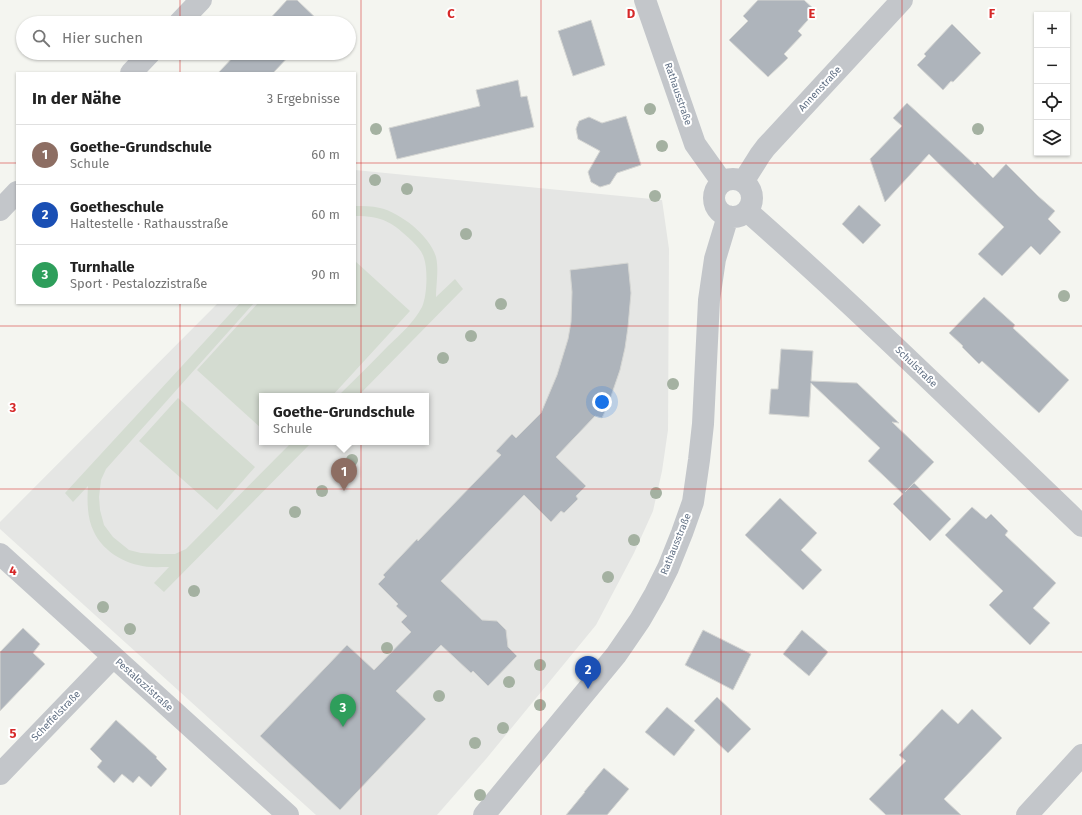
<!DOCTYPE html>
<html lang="de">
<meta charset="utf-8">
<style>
:root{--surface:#fff;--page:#f6f6f6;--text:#222;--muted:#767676;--line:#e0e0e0;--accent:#f16114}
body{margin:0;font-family:"Fira Sans",sans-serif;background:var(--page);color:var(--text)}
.controls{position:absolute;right:12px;top:12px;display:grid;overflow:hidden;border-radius:0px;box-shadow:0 1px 3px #0004}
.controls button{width:36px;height:36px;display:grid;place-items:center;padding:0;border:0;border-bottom:1px solid var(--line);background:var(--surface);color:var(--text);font:20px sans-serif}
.you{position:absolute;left:602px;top:402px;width:14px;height:14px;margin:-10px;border:3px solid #fff;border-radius:50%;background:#1a73e8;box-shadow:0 0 0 6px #1a73e833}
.badge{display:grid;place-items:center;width:26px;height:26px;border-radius:50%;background:var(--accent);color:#fff;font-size:13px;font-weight:700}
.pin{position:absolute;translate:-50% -33px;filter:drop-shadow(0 1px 2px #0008)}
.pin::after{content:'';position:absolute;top:21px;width:14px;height:12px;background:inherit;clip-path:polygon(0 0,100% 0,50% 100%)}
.popup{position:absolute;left:259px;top:393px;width:170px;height:52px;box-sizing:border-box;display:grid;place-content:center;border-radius:0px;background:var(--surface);filter:drop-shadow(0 1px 3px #0005);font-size:13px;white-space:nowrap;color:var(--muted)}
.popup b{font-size:15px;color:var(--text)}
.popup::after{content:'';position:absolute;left:50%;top:100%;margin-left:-8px;border:8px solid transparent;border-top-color:var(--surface)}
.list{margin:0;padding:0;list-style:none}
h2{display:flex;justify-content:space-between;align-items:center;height:52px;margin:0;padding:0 16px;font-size:17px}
h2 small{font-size:13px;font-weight:400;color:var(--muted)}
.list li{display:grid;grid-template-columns:26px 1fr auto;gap:12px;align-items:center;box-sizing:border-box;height:60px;padding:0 16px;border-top:1px solid var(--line)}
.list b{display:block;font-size:15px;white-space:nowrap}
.list p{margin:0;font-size:13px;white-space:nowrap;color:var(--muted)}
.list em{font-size:13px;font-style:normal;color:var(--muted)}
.icon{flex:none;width:22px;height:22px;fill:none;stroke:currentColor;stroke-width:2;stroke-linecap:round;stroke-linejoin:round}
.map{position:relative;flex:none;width:1082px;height:815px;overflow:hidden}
.search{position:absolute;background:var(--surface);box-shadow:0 1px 3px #0004;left:16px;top:16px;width:340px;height:44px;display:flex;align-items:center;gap:10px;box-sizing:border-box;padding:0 14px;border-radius:22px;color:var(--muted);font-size:15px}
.panel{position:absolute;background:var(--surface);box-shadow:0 1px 3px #0004;left:16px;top:72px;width:340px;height:232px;border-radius:0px}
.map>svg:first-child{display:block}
</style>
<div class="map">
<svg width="1082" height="815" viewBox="0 0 1082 815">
<rect width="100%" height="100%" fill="#f4f5f0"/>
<path fill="#e5e6e4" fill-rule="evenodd" d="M 355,170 L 662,200 L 669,249 L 668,430 L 662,471 L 653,511 L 634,553 L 596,625 L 486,759 L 437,815 L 316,815 L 0,529 L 0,522 L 218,303 L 355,303 ZM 262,396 L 426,396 L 426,442 L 262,442 Z"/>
<path fill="#d4dcd1" d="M 355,206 C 363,206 372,206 380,208 C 401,213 430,236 436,257 C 439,270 436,284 436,297 L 455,279 L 463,289 L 358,396 L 338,396 C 355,379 372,363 388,346 C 401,334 414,322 422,307 C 427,296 428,270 424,258 C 422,251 417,246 412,241 C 392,222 383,216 355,216 Z
M 355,261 L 410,311 L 332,396 L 262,396 L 262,429 L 197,370 L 258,303 L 355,303 Z
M 240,303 L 254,303 L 106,469 L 101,480 L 99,497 L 100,510 L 104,525 L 113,537 L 129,550 L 141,553 L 160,554 L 175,554 L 186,549 L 292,442 L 312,442 L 164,592 L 154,583 L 169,567 C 159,567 147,568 138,565 C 120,561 102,549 94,532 C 87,519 87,500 88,486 L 73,502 L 65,493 Z
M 178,398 L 255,467 L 217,510 L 139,441 Z"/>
<path fill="#aeb4bb" stroke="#d5d6d3" d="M 287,0 L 297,0 L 321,23 L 266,23 Z
M 758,0 L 804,0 L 816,11 L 798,31 L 802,35 L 784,54 L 788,58 L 768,77 L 729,40 L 748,21 L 743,16 Z
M 591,20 L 605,65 L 573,76 L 558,31 Z
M 952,24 L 981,53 L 953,82 L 951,81 L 943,90 L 917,65 L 926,56 L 924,54 Z
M 237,53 L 292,53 L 273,73 L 218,73 Z
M 518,80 L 521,97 L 527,96 L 534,127 L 397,159 L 389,128 L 480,106 L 476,90 Z
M 907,103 L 975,165 L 977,162 L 993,178 L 1006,164 L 1038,196 L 1055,211 L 1048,219 L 1061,232 L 1040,255 L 1031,246 L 1002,276 L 978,254 L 1004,227 L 929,154 L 885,202 L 870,159 L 902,126 L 893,118 Z
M 626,116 L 641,165 L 617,173 L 610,184 L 600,187 L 591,182 L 588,172 L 600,151 L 578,139 L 576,129 L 579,121 L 589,117 L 602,123 Z
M 859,205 L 881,225 L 863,244 L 842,224 Z
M 628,263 L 631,293 L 628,327 L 625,348 L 620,370 L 608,405 L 602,418 L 595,416 L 556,457 L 586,486 L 576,496 L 578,499 L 564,513 L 561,511 L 551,522 L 524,495 L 441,581 L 482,620 L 497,621 L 506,630 L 508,647 L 517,656 L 488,686 L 473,671 L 471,673 L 441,645 L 396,691 L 426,719 L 340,810 L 260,736 L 347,645 L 374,670 L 411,632 L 401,622 L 407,616 L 396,606 L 398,604 L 378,584 L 385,577 L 383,575 L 417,539 L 418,541 L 501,455 L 496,451 L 512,434 L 516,438 L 541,413 L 557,375 L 568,339 L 571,322 L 572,292 L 570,270 Z
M 984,297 L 1015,325 L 1013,328 L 1069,380 L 1039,413 L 982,361 L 979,364 L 962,347 L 963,346 L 949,333 Z
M 781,349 L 813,351 L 811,381 L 857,383 L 899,423 L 892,422 L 934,462 L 905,492 L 914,483 L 951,519 L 930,541 L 893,504 L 903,494 L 868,461 L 880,448 L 811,383 L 809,417 L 769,414 L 771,389 L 778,389 Z
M 780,498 L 817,533 L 801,550 L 822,570 L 803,590 L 745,535 Z
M 972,507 L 986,519 L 991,514 L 1008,531 L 1005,535 L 1056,583 L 1033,608 L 1050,623 L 1030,645 L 989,605 L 1003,591 L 945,535 Z
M 23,628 L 40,644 L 33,653 L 45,664 L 0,711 L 0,652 Z
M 703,630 L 751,654 L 733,690 L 685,665 Z
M 802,630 L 828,652 L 809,676 L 783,654 Z
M 717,697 L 751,729 L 728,753 L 694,721 Z
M 667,707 L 695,730 L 674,756 L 645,732 Z
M 942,709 L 958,724 L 972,709 L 1002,738 L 944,799 L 961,815 L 886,815 L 869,799 L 906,761 L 899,755 Z
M 116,720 L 157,757 L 156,758 L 167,769 L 151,787 L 139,776 L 133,783 L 122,774 L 114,783 L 97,767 L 102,761 L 90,749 Z
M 604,768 L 629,789 L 607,815 L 566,815 L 585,792 L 584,792 Z"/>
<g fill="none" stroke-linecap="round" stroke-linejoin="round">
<path stroke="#c3c6ca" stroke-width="22" d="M 645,0 L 695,144 L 722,182
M 179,23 L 201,0
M 131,73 L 150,53
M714 198a19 19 0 1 1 38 0a19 19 0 1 1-38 0Z
M 743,182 L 760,155 L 766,147 L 902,0
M 0,210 L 17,192
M 747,211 C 862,312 971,420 1082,526
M 0,554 L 288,815
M 0,774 L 113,657
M 484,815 L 616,655 L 640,620 L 655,594 L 668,568 L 682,533 L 693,502 L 699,460 L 703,424 L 709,300 L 715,259 L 728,216
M 1027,815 L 1082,755"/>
</g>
<g fill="#a4b1a1">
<circle cx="650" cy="109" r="6"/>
<circle cx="376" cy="129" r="6"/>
<circle cx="978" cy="129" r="6"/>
<circle cx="662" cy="146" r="6"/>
<circle cx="375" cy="180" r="6"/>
<circle cx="407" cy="189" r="6"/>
<circle cx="655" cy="196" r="6"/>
<circle cx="466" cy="234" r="6"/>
<circle cx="1064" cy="296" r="6"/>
<circle cx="501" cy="304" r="6"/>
<circle cx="471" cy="336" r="6"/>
<circle cx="443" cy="358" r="6"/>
<circle cx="673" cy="384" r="6"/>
<circle cx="352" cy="460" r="6"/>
<circle cx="322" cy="491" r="6"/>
<circle cx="656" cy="493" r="6"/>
<circle cx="295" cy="512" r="6"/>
<circle cx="634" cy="540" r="6"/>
<circle cx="608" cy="577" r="6"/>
<circle cx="194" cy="591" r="6"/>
<circle cx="103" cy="607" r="6"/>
<circle cx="130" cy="629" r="6"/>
<circle cx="387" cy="648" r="6"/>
<circle cx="540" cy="665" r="6"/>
<circle cx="509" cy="682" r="6"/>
<circle cx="439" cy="696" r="6"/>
<circle cx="540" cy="705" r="6"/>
<circle cx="503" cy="728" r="6"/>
<circle cx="475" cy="743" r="6"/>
<circle cx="480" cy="795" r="6"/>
</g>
<path fill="none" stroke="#d62828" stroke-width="1" stroke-opacity="0.55" d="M 180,0 L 180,23M 361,0 L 361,815M 541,0 L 541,815M 721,0 L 721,815M 902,0 L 902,815M 180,53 L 180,73M 0,163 L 17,163M 355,163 L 1082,163M 180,303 L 180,815M 0,326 L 1082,326M 0,489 L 1082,489M 0,652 L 1082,652"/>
<g text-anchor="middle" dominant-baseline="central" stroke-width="4" stroke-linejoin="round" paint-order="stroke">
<g font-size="10" fill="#617084" stroke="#fff">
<text transform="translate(820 89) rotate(-47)">Annenstraße</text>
<text transform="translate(678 94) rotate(71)">Rathausstraße</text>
<text transform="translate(916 367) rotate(44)">Schulstraße</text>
<text transform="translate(676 544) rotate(-68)">Rathausstraße</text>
<text transform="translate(144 685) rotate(42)">Pestalozzistraße</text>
<text transform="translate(56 716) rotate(-46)">Scheffelstraße</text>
</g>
</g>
<g font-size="13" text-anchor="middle" font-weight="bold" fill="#d62828" stroke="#fff" stroke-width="4" stroke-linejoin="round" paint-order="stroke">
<text x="451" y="18">C</text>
<text x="631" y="18">D</text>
<text x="812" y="18">E</text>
<text x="992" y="18">F</text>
<text x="13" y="412">3</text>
<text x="13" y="575">4</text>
<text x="13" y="738">5</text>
</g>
</svg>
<div class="controls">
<button>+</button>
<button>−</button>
<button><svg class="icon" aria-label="locate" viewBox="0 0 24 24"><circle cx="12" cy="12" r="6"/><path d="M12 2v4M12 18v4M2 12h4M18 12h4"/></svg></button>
<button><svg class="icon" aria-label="layers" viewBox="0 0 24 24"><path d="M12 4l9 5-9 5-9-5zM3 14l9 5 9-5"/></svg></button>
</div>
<div class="you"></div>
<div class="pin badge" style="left:344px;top:491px;background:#8d6e63">1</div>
<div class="popup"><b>Goethe-Grundschule</b>Schule</div>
<div class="pin badge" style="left:588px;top:689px;background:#1a4fb4">2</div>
<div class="pin badge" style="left:343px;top:727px;background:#2e9e5b">3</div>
<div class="search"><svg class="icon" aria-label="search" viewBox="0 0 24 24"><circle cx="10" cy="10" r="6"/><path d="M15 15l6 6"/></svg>Hier suchen</div>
<section class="panel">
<h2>In der Nähe<small>3 Ergebnisse</small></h2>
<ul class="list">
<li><span class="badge" style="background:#8d6e63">1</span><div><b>Goethe-Grundschule</b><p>Schule</p></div><em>60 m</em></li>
<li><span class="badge" style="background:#1a4fb4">2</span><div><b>Goetheschule</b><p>Haltestelle · Rathausstraße</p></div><em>60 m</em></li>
<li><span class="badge" style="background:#2e9e5b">3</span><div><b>Turnhalle</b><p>Sport · Pestalozzistraße</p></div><em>90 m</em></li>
</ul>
</section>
</div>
